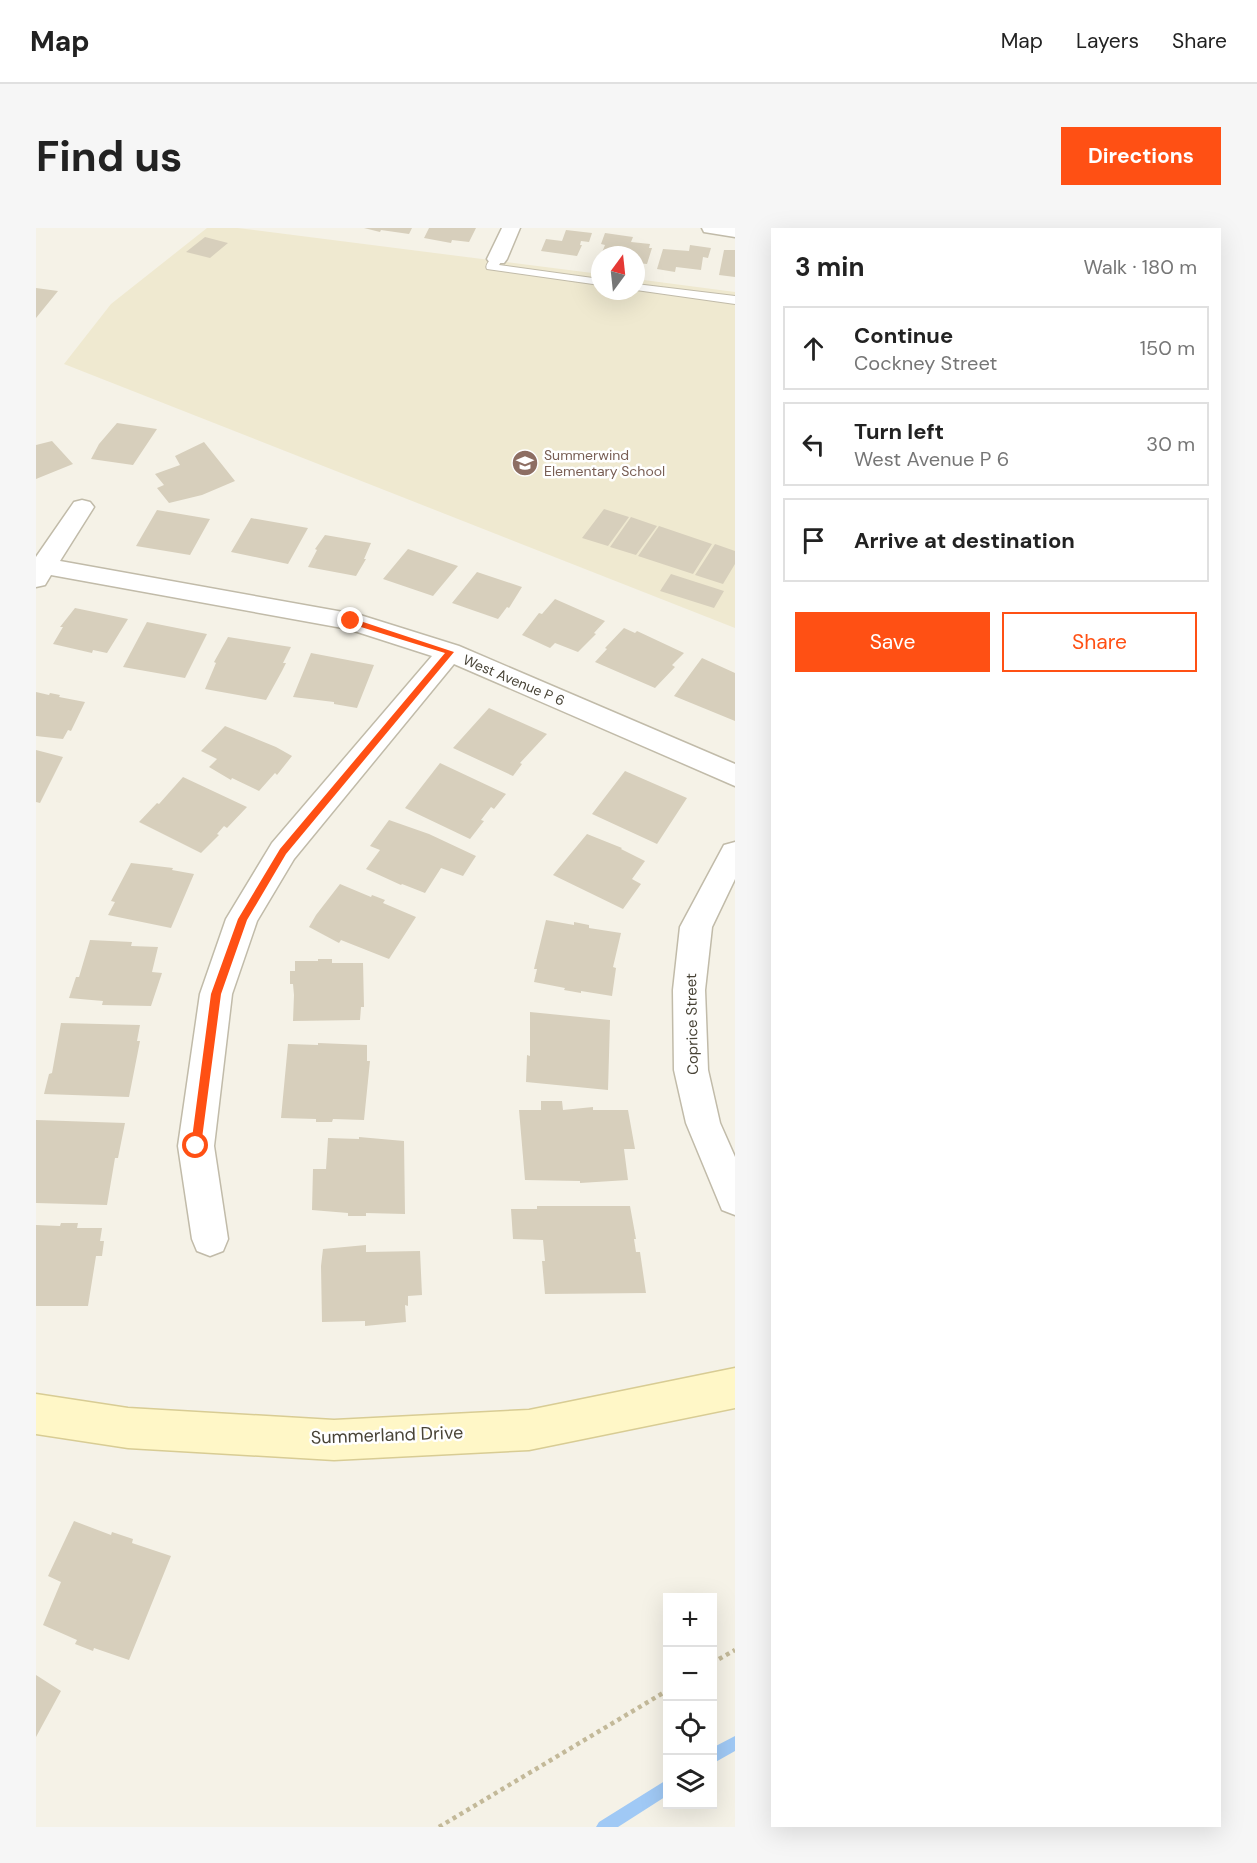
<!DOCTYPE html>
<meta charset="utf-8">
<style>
:root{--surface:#fff;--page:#f6f6f6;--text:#222;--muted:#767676;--line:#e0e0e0;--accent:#ff5014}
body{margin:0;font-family:"DM Sans",sans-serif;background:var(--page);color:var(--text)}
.controls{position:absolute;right:18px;bottom:18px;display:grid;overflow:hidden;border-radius:0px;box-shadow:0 6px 24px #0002}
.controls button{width:54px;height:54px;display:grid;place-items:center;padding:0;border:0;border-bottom:2px solid var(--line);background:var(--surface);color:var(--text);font:30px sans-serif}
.compass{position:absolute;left:555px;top:18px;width:54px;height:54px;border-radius:50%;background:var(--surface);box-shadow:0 6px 24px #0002;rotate:15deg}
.stop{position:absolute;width:18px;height:18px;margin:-14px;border:4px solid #ff5014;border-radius:50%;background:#fff}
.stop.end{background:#ff5014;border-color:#fff;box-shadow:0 2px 6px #0008}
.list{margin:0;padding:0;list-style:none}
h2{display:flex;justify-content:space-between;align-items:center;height:78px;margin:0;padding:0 24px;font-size:26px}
h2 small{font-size:20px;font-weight:400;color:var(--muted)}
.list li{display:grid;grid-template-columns:39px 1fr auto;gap:18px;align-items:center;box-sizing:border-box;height:84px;margin:0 12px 12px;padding:0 12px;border:2px solid var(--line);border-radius:0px}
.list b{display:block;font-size:22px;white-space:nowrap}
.list p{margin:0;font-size:20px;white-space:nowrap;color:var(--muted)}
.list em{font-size:20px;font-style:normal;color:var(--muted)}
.actions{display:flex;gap:12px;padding:18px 24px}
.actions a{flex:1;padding:14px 0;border:2px solid var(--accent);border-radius:0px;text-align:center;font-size:21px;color:var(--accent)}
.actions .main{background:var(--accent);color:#fff}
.icon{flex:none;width:33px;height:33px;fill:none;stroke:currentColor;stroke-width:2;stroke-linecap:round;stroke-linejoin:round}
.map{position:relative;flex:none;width:699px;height:1599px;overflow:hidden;border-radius:0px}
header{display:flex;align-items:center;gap:36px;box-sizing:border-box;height:84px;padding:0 30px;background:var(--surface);border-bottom:2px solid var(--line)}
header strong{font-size:28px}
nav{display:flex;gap:33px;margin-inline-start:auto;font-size:21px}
.intro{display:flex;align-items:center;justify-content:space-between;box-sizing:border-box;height:144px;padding:0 36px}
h1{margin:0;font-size:42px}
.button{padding:15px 27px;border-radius:0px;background:var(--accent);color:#fff;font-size:21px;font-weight:700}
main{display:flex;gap:36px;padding:0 36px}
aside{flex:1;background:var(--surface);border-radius:0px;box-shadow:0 6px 24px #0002}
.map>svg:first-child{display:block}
</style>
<header>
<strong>Map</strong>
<nav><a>Map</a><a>Layers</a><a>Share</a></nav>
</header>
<div class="intro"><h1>Find us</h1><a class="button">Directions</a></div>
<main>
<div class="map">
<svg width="699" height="1599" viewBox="0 0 699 1599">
<rect width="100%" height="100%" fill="#f5f2e7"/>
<path fill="#efe9d0" d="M 171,0 L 202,0 L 564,46 L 564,63 L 600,63 L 600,51 L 699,64 L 699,400 L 28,136 L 75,76 Z"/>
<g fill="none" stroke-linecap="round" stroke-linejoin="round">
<path fill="#a0c9f5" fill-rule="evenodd" d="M 699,1508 L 699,1523 L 676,1536 L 676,1520 Z
M 632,1551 L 632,1567 L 582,1599 L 560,1599 L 563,1594 Z"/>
</g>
<path fill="#d7cfbc" d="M 328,0 L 376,0 L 373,6 L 345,2 L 344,4 Z
M 393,0 L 440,0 L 433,14 L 416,12 L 415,15 L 388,10 Z
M 530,2 L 556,5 L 553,14 L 545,13 L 544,17 L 546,17 L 541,28 L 505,23 L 510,11 L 526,13 Z
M 569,5 L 597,9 L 595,14 L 614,16 L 613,20 L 616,20 L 611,36 L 600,35 L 600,27 L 565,27 L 569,17 L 565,16 Z
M 169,9 L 192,15 L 174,30 L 150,24 Z
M 654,17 L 675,20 L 672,30 L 667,29 L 665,42 L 640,39 L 639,44 L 621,41 L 627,21 L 653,23 Z
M 688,22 L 699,22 L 699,49 L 683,47 Z
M 0,60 L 22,63 L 0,90 Z
M 81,195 L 121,201 L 97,237 L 55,231 L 63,216 Z
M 16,213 L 37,236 L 0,251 L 0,217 Z
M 168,214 L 199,253 L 166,267 L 133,275 L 121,260 L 128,257 L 119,246 L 144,237 L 139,228 Z
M 568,281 L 593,289 L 572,318 L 546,310 Z
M 121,282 L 174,291 L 154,327 L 100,318 Z
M 595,289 L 621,298 L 600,327 L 574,319 Z
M 215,290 L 272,300 L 252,336 L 195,324 Z
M 623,298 L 676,316 L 657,346 L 602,328 Z
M 289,307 L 335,315 L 328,331 L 330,331 L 320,348 L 272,339 L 281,322 L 279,321 Z
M 679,316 L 699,323 L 699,336 L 687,356 L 659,347 Z
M 372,321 L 422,338 L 397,368 L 347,351 Z
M 441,344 L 486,359 L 473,380 L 471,379 L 462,391 L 416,375 Z
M 635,346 L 688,363 L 678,380 L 624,363 Z
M 519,371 L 569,393 L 558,405 L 560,406 L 542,424 L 519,415 L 514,420 L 486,407 L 503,385 L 506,386 Z
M 39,380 L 92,391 L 71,425 L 57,422 L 56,425 L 17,416 L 27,399 L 24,399 Z
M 111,394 L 171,406 L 149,450 L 87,439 Z
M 588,400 L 599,405 L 601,403 L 648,425 L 636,437 L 639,439 L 619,460 L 559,434 L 571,421 L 569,420 Z
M 192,409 L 255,419 L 247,435 L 250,435 L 246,443 L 230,472 L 169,461 L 180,435 L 178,434 Z
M 275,425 L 338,437 L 321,480 L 298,476 L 298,474 L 257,469 Z
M 666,430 L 699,445 L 699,493 L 638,468 Z
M 0,464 L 13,467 L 14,465 L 24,467 L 23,469 L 49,474 L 35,503 L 32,502 L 27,511 L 0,508 Z
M 453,480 L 511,506 L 484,535 L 486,536 L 477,548 L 417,520 Z
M 189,498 L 240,519 L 256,528 L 241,547 L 239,545 L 223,563 L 196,550 L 195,552 L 173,539 L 181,531 L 165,523 Z
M 0,522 L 27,529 L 4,575 L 0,574 Z
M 404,535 L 470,566 L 458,581 L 455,579 L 445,592 L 448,593 L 434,611 L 369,580 Z
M 589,543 L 651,570 L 621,616 L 556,586 Z
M 147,549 L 211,579 L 191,600 L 188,598 L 181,606 L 183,607 L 165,625 L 103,594 L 121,575 L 123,576 Z
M 353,592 L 393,606 L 440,628 L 427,648 L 405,640 L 389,665 L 366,656 L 365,657 L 330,641 L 344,622 L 334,618 Z
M 551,606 L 586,620 L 585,621 L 609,633 L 596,651 L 605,656 L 587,681 L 517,647 Z
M 95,635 L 137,640 L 136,642 L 158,646 L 135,700 L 72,687 L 79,674 L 75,673 Z
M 304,656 L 335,669 L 336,667 L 349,672 L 347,675 L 380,689 L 353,731 L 305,712 L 303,715 L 273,699 L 280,687 Z
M 510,692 L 538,697 L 538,694 L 553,697 L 553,700 L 585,705 L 577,739 L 580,740 L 576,768 L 545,763 L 545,765 L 528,762 L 529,760 L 498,754 L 501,741 L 498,741 Z
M 54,712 L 96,714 L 95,718 L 122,719 L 116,744 L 126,745 L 115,778 L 66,777 L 67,773 L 33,770 L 40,749 L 43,749 Z
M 282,731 L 296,731 L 296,735 L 327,735 L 328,779 L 325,779 L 324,792 L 257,793 L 258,767 L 257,756 L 254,756 L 254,743 L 259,743 L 259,733 L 282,733 Z
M 494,784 L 574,792 L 572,862 L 490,854 L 491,827 L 494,828 Z
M 25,795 L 104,797 L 101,813 L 104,813 L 93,869 L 8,866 L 13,846 L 16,845 Z
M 282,815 L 331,817 L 331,833 L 334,833 L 328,892 L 297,891 L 296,894 L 280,894 L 280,891 L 245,890 L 252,816 L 282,817 Z
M 505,873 L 526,873 L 527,882 L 557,879 L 557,882 L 592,882 L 599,921 L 588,921 L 592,952 L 544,955 L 544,953 L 489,952 L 483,882 L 505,882 Z
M 0,892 L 89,895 L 82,930 L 79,930 L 71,977 L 0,975 Z
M 323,909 L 368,913 L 369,986 L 330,985 L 330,988 L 312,988 L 312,985 L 276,982 L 277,941 L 290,941 L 292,910 L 323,911 Z
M 501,978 L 594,978 L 600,1011 L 598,1011 L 600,1024 L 604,1024 L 610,1065 L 509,1066 L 506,1033 L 509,1033 L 507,1012 L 477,1011 L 475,981 L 501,981 Z
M 25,995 L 42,995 L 41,1000 L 66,1000 L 64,1013 L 68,1013 L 66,1028 L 60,1028 L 52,1078 L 0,1078 L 0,997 L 24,998 Z
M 330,1017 L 330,1024 L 384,1023 L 386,1067 L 372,1068 L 372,1078 L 369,1077 L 370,1094 L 329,1098 L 329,1093 L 286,1094 L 285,1038 L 287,1021 Z
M 38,1293 L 75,1307 L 76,1304 L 97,1311 L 96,1315 L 135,1328 L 93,1432 L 58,1420 L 57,1423 L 39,1416 L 41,1412 L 7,1397 L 25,1354 L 12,1348 Z
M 0,1447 L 25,1463 L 0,1509 Z"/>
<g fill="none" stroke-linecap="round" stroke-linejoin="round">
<defs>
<path id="lane" d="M 461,28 L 467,31 L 463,37 L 564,51 L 564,57 L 451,41 C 448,37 456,29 461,28 Z
M 600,56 L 699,68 L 699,76 L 600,62 Z"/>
<path id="street" d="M 466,0 L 484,0 L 471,31 L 468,35 L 454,35 L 451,31 Z
M 666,0 L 699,0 L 699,9 L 668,4 Z
M 46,272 L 54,274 L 58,279 L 24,333 L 324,387 L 423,418 L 699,536 L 699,558 L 418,436 L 258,631 L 221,693 L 196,766 L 178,918 L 192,1011 L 187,1023 L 174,1028 L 161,1023 L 156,1011 L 142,918 L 164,766 L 190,691 L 236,615 L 396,428 L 312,401 L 15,347 L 9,357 L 0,359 L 0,329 L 38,274 Z
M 699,614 L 699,651 L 676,699 L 669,762 L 672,842 L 684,895 L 699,929 L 699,987 L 686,982 L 650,895 L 638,842 L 637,762 L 644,699 L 688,617 Z"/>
<path id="secondary" d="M 699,1140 L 699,1180 L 493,1222 L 298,1232 L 92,1220 L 0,1206 L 0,1166 L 92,1180 L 298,1192 L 493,1182 Z"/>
</defs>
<use href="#lane" stroke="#c1bba9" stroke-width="2"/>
<use href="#street" stroke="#c1bba9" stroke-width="3"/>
<use href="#secondary" stroke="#d8cc94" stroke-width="3"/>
<path stroke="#c3b999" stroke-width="4.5" stroke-dasharray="4 4" stroke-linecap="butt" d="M 676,1435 L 699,1422
M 403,1599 L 632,1462"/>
<use href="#lane" fill="#fff" fill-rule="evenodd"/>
<use href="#street" fill="#fff" fill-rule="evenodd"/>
<use href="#secondary" fill="#fff7c7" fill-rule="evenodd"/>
</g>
<path fill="#ff5014" d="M 315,390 L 418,424 L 250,626 L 211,692 L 185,766 L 165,918 L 160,922 L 155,918 L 175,766 L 202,691 L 244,621 L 409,425 L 312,395 L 312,391 Z"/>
<defs>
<symbol id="school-disc" viewBox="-11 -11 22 22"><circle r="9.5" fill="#8d6e63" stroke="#fff"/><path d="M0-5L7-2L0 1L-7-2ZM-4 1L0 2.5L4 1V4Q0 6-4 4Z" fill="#fff"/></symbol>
</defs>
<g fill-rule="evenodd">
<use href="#school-disc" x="474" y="220" width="30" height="30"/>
</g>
<g text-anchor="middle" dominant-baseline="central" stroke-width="5" stroke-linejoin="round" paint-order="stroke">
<g font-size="14" fill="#785e54" stroke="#fff" text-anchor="start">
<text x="508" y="227">Summerwind<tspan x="508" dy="16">Elementary School</tspan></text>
</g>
<g font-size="14" fill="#484336" stroke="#fff">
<text transform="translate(478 452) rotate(23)">West Avenue P 6</text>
</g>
<g font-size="15" fill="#484336" stroke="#fff">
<text transform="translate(656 796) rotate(-91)">Coprice Street</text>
</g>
<g font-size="18" fill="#484336" stroke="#fff">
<text transform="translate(351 1207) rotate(-2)">Summerland Drive</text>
</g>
</g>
</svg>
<div class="controls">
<button>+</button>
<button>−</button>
<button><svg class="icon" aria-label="locate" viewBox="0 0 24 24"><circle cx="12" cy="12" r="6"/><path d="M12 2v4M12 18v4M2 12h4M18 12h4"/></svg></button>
<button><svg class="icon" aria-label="layers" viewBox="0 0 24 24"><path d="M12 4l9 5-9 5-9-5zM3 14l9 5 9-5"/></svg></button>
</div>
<svg class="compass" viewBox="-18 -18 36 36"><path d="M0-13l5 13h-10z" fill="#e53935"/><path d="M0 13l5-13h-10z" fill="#767676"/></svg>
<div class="stop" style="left:160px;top:918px"></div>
<div class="stop end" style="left:315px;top:393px"></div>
</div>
<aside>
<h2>3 min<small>Walk · 180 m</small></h2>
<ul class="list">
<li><svg class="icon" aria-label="ahead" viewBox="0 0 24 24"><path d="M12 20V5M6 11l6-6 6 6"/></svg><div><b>Continue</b><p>Cockney Street</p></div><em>150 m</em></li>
<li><svg class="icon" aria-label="left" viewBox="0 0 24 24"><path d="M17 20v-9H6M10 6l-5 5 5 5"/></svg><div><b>Turn left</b><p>West Avenue P 6</p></div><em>30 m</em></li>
<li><svg class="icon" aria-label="arrive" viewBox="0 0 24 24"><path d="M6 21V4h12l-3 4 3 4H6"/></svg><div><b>Arrive at destination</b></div></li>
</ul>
<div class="actions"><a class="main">Save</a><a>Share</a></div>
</aside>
</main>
